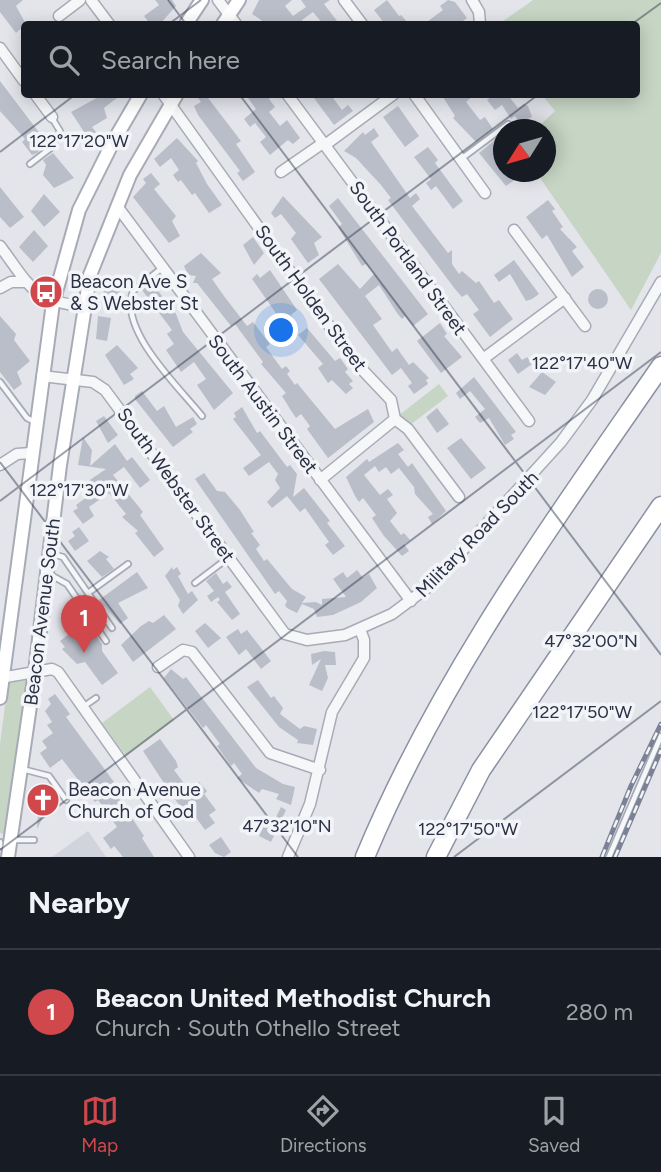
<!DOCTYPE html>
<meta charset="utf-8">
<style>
:root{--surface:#171b24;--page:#20242c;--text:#f1f3f6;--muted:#9ea1a6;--line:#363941;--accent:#d0484c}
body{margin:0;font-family:Figtree,sans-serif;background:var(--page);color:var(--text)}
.compass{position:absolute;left:493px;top:119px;width:63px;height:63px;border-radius:50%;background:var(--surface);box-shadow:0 4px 18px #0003;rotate:233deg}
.you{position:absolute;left:282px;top:331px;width:24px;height:24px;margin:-18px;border:5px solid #fff;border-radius:50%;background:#1a73e8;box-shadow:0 0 0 10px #1a73e833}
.badge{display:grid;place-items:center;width:46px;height:46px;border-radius:50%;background:var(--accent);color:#fff;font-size:23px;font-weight:700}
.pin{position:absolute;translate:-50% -58px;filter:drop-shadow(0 2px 4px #0008)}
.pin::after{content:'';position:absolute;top:37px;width:24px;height:21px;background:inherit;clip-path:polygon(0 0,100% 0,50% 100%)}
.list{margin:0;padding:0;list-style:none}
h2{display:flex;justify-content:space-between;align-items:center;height:91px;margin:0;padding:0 28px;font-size:30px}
h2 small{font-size:23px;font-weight:400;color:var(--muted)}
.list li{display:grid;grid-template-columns:46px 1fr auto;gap:21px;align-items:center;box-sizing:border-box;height:126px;padding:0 28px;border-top:2px solid var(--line)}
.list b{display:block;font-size:26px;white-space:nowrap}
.list p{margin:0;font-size:23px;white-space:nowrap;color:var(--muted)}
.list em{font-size:23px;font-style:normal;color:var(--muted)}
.icon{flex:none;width:38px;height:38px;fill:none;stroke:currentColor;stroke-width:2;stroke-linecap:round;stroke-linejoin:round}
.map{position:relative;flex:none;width:661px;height:857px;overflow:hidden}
.search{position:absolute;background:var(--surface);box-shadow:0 4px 18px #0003;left:21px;right:21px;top:21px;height:77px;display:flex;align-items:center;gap:18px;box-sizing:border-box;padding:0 24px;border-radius:7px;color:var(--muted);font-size:26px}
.sheet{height:217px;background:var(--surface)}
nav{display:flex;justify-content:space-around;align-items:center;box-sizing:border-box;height:98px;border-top:2px solid var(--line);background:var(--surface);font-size:19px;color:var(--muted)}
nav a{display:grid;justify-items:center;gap:4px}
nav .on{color:var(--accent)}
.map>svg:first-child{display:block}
</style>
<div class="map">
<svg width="661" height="857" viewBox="0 0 661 857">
<rect width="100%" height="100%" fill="#e3e5eb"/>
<path fill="#d1d4dd" d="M 88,831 L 106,857 L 52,857 Z"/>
<path fill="#c6d5c4" d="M 533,0 L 661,0 L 661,253 L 631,310 L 536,172 L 546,172 L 546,130 L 536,129 L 555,111 L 542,95 L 636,94 L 636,24 L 499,24 Z
M 439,384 L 448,396 L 410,425 L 398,416 Z
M 26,680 L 8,836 L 0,833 L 0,744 L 8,683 Z
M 150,687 L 174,720 L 126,756 L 102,723 Z"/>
<path fill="#babec9" d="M 0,0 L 23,0 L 16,6 L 26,24 L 16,33 L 0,12 Z
M 155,0 L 172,0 L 176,6 L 160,24 L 150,24 L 144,16 L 159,5 Z
M 259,0 L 292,0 L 285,6 L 293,16 L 306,7 L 301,0 L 330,0 L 324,4 L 337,21 L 323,24 L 313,12 L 302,20 L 306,24 L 267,24 L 252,14 Z
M 387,0 L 399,16 L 401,15 L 409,24 L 385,24 L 374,10 Z
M 448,0 L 455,2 L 467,18 L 459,24 L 424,24 L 443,10 L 440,6 Z
M 0,81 L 47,143 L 37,153 L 32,155 L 22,142 L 25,139 L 0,111 Z
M 104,94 L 122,94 L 104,108 L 107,118 L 92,127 L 96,132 L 88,138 L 71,112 Z
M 195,94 L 205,94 L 241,141 L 236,144 L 255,172 L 243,181 L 237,173 L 240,171 L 198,115 L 194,106 L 201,102 Z
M 253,94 L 275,94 L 269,99 L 275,107 L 269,112 L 280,126 L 287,120 L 300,138 L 293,144 L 288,140 L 270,155 L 260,142 L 266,137 L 255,123 L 250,127 L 244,119 L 256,109 L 248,98 Z
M 311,94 L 330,94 L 342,110 L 348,105 L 353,111 L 334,125 Z
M 441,94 L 475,94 L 466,102 L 480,120 L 485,117 L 493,129 L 476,142 L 453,118 L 455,116 Z
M 495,94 L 507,94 L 518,108 L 524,104 L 528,106 L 532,117 L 519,123 L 515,116 L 511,119 L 502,105 L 495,110 L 487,100 Z
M 398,106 L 419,136 L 405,147 L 383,117 Z
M 374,128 L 379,136 L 371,142 L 410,198 L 416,193 L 420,199 L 412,206 L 448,253 L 452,250 L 452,264 L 459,274 L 462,271 L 476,283 L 479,281 L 494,303 L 499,300 L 513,319 L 490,337 L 473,314 L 479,310 L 467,294 L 462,297 L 455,289 L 388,200 L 391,198 L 381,185 L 356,158 L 344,151 L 363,132 L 365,135 Z
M 500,136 L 503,140 L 503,172 L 526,172 L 506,186 L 479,153 Z
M 177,138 L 198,161 L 196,163 L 207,184 L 222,205 L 209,213 L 195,193 L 192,195 L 181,180 L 178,182 L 173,175 L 179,170 L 171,158 L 160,167 L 154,159 Z
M 428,147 L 438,160 L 435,163 L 463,201 L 453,209 L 436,186 L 431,190 L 426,183 L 431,179 L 414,157 Z
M 53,153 L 74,178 L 54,188 L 43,175 L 46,165 L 43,160 Z
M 151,173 L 160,184 L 154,189 L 176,216 L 172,221 L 180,236 L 169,243 L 133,197 L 146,183 L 143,179 Z
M 0,187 L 24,217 L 10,228 L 0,217 Z
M 44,194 L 60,212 L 44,227 L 31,211 Z
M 283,196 L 322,237 L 314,243 L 319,255 L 308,263 L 291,239 L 296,233 L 281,214 L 275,218 L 271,213 Z
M 338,198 L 428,314 L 413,326 L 405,316 L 402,319 L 397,313 L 379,285 L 365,296 L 382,319 L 373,325 L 392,352 L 397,348 L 409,365 L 413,362 L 429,378 L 426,380 L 428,384 L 414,394 L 408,386 L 412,383 L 401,368 L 392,375 L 319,279 L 338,264 L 360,289 L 374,274 L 366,264 L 362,266 L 338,227 L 342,224 L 329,206 Z
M 548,200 L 555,209 L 552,211 L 563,227 L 560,229 L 577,247 L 572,251 L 584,267 L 572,277 L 547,235 L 542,239 L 526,217 Z
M 34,230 L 48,246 L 33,262 L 19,247 Z
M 253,237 L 264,253 L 254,265 L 243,245 Z
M 201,253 L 221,273 L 212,279 L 224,296 L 247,326 L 253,322 L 270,344 L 266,347 L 282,369 L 286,366 L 290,371 L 287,374 L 295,385 L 297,383 L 335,429 L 368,409 L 374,422 L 328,458 L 307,429 L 310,426 L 301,414 L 296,418 L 292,412 L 282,396 L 286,393 L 261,364 L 263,362 L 235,324 L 231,326 L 197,283 L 193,283 L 196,276 L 188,275 L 184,266 Z
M 514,260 L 539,294 L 532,299 L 526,301 L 510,274 L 499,282 L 494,275 Z
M 270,270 L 297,310 L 291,315 L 294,319 L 285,326 L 252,279 L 257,274 L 260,278 Z
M 107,283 L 121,288 L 114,305 L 100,301 Z
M 152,283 L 176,314 L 183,332 L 233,393 L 214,410 L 197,385 L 206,379 L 194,362 L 181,372 L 166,350 L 174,344 L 167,334 L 172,330 L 142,290 Z
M588 299a10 10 0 1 1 20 0a10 10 0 1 1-20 0Z
M 0,316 L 16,334 L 14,340 L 30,361 L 17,372 L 22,384 L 14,390 L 0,372 Z
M 98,316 L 111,318 L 107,341 L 96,339 Z
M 440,323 L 447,334 L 444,336 L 462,357 L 441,373 L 417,341 Z
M 307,328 L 335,361 L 340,358 L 348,369 L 345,372 L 353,381 L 349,384 L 353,388 L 346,394 L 332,380 L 328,383 L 318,368 L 323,364 L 298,335 Z
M 117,345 L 138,368 L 130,374 L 134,379 L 124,385 L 105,355 Z
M 517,353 L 522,360 L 527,357 L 532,364 L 518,374 L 508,360 Z
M 542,372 L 556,382 L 545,395 L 529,387 Z
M 474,377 L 516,432 L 511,435 L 514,439 L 505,445 L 489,418 L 480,423 L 475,417 L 485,409 L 470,391 L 460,399 L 456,393 Z
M 142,391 L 157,411 L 164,406 L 176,427 L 193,417 L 197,424 L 190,429 L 193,432 L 173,447 L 135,399 L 135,396 Z
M 242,407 L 257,433 L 260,431 L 287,467 L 290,465 L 297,474 L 293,497 L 304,488 L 330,521 L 327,523 L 345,546 L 333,555 L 325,545 L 329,542 L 305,508 L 300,512 L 287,496 L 272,508 L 267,502 L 280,488 L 275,480 L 278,474 L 269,462 L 249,476 L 243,468 L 261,455 L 233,419 L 236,417 L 234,413 Z
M 437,408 L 449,424 L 437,433 L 426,417 Z
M 104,416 L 118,435 L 108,443 L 96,421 Z
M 83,437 L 92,450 L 90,466 L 115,444 L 127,461 L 132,457 L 150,480 L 140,488 L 124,467 L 113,475 L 143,512 L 140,515 L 164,549 L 154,557 L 135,533 L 138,531 L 122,517 L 126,514 L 109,493 L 89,507 L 94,516 L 83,524 L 73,511 L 78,508 L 76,505 L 91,494 L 84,484 L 106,469 L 78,465 Z
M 461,438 L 486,468 L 471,479 L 447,448 Z
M 398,443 L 404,450 L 398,454 L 408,467 L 412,463 L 446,511 L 432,524 L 428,517 L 433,514 L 415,494 L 414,487 L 399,468 L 391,474 L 386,467 L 379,472 L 375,466 L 364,475 L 380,495 L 388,489 L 393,495 L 387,499 L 397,513 L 390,521 L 401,535 L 404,533 L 410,540 L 404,544 L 409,551 L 402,556 L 384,536 L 372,518 L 376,515 L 363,498 L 359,502 L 355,496 L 346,477 L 367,459 L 369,462 Z
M 204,473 L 217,491 L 225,492 L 240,510 L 254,532 L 251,533 L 260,545 L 256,549 L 264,561 L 267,559 L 292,589 L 306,597 L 302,603 L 316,602 L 322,605 L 322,599 L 346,597 L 333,579 L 343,572 L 347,578 L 357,570 L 363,578 L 369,574 L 377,588 L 361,602 L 333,615 L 317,617 L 314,609 L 302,604 L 297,613 L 287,608 L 285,605 L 287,601 L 279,591 L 275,594 L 195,479 Z
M 79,527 L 89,541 L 75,551 L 68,541 L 75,536 L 72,532 Z
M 100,551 L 109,557 L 106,559 L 114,569 L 102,577 L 87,561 Z
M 172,567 L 173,570 L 177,567 L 181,574 L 178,576 L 188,594 L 192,591 L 198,600 L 183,614 L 178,606 L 180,600 L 165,576 Z
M 137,572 L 148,588 L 118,603 L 128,618 L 120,624 L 99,600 Z
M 216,573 L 223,584 L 227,581 L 232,587 L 225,592 L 240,614 L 232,620 L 217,602 L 220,600 L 218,597 L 211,602 L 207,596 L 214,591 L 206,581 Z
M 164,615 L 176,629 L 133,662 L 121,645 L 141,626 L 149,621 L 153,623 Z
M 86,621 L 102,644 L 102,651 L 118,673 L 102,685 L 85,662 L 77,664 L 62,649 L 65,647 L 60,641 Z
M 205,623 L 221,638 L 208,648 L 195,631 Z
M 238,629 L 241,634 L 247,630 L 271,661 L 261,669 L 246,649 L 239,655 L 226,637 Z
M 324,651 L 335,652 L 336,665 L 325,665 L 328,678 L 322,691 L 309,685 L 321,659 L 312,665 L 311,654 Z
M 171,669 L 183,679 L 186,677 L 256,768 L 283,784 L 295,787 L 291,805 L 276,799 L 279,794 L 262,789 L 259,793 L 237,778 L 242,774 L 234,763 L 231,766 L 217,746 L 220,744 L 214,736 L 206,725 L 203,728 L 164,678 Z
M 258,680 L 271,698 L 274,696 L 283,708 L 280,714 L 300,729 L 304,726 L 317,729 L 313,745 L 297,743 L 298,740 L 279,727 L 247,687 Z
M 55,694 L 70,714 L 66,717 L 114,782 L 110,785 L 144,836 L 142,838 L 154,857 L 123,857 L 114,846 L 111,849 L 103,838 L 117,827 L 106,811 L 98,800 L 95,802 L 62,759 L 50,768 L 40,753 L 47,748 L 42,741 L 53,733 L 47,725 L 52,722 L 45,711 L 51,704 L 48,699 Z
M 160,739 L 176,761 L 178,767 L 174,770 L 189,790 L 199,782 L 207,791 L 204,794 L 216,810 L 209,815 L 215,823 L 205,830 L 195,816 L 191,819 L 173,797 L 143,751 Z
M 47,783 L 53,790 L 50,814 L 44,815 L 37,829 L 38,814 L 31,811 L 35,787 Z
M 281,807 L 286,810 L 271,842 L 259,836 L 268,818 L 274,821 Z
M 221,837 L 231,852 L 224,857 L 215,853 L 209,845 Z"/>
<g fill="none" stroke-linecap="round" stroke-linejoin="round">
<defs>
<path id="service" d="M 461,159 L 508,124
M 30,164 L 52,147 L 60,131 L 52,118
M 162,268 L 133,291 C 118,330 179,387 202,416
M 0,382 L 27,418 L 35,422
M 52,554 L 63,557 L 112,628
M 49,574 L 67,584 L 106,641
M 195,583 L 228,558
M 88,593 L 128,564
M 83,707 L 96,698
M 22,769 L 49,776 L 66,800
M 14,840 L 34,840
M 0,842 L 0,846
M 609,857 L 661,736"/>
<path id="minor" d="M 91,0 L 109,24
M 218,0 L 236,24
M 344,0 L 362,24
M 472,0 L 479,12 L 480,24
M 59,16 L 80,0
M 0,48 L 24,81
M 35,94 L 52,117
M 163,94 L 355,362 L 391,400 L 395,419 L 408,429 L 459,497
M 287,94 L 529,421
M 414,94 L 485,193
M 325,145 L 394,94
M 281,172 L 323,143
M 117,206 L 411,601
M 514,230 L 585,326
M 0,246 C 30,286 31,300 84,307
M 0,288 L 11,282 L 27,282
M 483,359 L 565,298
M 42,376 L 93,382 L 105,390 L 285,634 L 307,640 L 345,635 L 392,614 L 432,584 L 561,442 L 592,400 L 661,282
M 0,465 L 17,454 L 31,453
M 320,480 L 395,419
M 158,667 L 183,650 L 192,652 L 270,753 L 320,770
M 0,678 L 52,669 L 58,672 L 189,857
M 288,857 L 310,804 L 332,712 L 364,658 L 364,640 L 360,629"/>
<path id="secondary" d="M 186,24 L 202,0
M 223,24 L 239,0
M 0,698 L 53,303 L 79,210 L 113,142 L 141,94
M 8,857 L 35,672 L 60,465 L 90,275 L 130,175 L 177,94"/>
<path id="motorway" d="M 365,857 C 439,679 552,524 661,366
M 436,857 L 481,770 L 661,506"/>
</defs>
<use href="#service" stroke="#a8abb6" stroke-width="8"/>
<use href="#minor" stroke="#a8abb6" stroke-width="13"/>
<use href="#secondary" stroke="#a8abb6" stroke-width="16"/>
<use href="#motorway" stroke="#8a91a2" stroke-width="21"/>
<use href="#service" stroke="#f6f7f9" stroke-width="4.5"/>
<use href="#minor" stroke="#f6f7f9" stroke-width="10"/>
<use href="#secondary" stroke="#fff" stroke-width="12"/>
<use href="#motorway" stroke="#fff" stroke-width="18"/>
<defs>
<path id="rail" d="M 602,857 L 631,786 L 661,724
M 615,857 L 661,750"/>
</defs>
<use href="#rail" stroke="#7c8295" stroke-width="5"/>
<use href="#rail" stroke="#f3f4f8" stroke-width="2.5" stroke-dasharray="8" stroke-linecap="butt"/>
</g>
<path fill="none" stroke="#2a3144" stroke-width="2" stroke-opacity="0.45" d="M 168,0 L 186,24M 169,24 L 201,0M 632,24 L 661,3M 239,94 L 661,655M 0,152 L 76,94M 0,462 L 298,857M 0,501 L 539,94M 0,850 L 661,352M 454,857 L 661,701"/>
<defs>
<symbol id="bus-disc" viewBox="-11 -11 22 22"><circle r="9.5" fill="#d0484c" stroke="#f3f4f8"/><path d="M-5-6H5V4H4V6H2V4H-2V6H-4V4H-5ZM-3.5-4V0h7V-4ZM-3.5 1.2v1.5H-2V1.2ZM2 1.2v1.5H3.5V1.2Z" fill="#fff"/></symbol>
<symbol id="church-disc" viewBox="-11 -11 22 22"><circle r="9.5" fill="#d0484c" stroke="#f3f4f8"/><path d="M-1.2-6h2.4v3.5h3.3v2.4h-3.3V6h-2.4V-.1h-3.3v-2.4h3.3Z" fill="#fff"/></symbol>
</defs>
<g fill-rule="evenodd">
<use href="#bus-disc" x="27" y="273" width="38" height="38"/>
<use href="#church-disc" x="24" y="781" width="38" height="38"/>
</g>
<g text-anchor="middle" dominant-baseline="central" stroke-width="7" stroke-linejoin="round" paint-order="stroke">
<g font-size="19" fill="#2a3144" stroke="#f3f4f8">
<text transform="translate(408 258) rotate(54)">South Portland Street</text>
<text transform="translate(311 298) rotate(54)">South Holden Street</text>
<text transform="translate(263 404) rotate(53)">South Austin Street</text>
<text transform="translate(176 485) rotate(54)">South Webster Street</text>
<text transform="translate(477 534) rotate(-46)">Military Road South</text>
<text transform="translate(42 612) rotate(-83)">Beacon Avenue South</text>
</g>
<g font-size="19" fill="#2a3144" stroke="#f3f4f8" text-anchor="start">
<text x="70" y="281">Beacon Ave S<tspan x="70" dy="22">&amp; S Webster St</tspan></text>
<text x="68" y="789">Beacon Avenue<tspan x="68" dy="22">Church of God</tspan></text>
</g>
</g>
<g font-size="18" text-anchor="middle" fill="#2a3144" stroke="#f3f4f8" stroke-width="7" stroke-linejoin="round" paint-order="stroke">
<text x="79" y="147">122°17'20"W</text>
<text x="582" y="369">122°17'40"W</text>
<text x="79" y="496">122°17'30"W</text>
<text x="591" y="647">47°32'00"N</text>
<text x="582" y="718">122°17'50"W</text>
<text x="287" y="832">47°32'10"N</text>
<text x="468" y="835">122°17'50"W</text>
</g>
</svg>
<svg class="compass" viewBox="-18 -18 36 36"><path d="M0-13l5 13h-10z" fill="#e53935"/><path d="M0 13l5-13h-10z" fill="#9ea1a6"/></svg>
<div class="you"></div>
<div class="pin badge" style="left:84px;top:653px">1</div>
<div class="search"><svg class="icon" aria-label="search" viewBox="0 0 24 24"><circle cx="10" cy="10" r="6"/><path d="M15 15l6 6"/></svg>Search here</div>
</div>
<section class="sheet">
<h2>Nearby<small></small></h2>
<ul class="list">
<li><span class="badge">1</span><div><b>Beacon United Methodist Church</b><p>Church · South Othello Street</p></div><em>280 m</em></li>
</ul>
</section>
<nav>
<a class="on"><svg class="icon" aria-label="map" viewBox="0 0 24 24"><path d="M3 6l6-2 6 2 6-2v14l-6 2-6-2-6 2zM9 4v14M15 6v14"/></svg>Map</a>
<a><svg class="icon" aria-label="directions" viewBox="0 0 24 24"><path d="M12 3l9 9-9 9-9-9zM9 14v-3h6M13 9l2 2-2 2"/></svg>Directions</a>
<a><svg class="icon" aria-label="saved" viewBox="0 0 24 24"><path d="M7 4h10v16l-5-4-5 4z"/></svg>Saved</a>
</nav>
